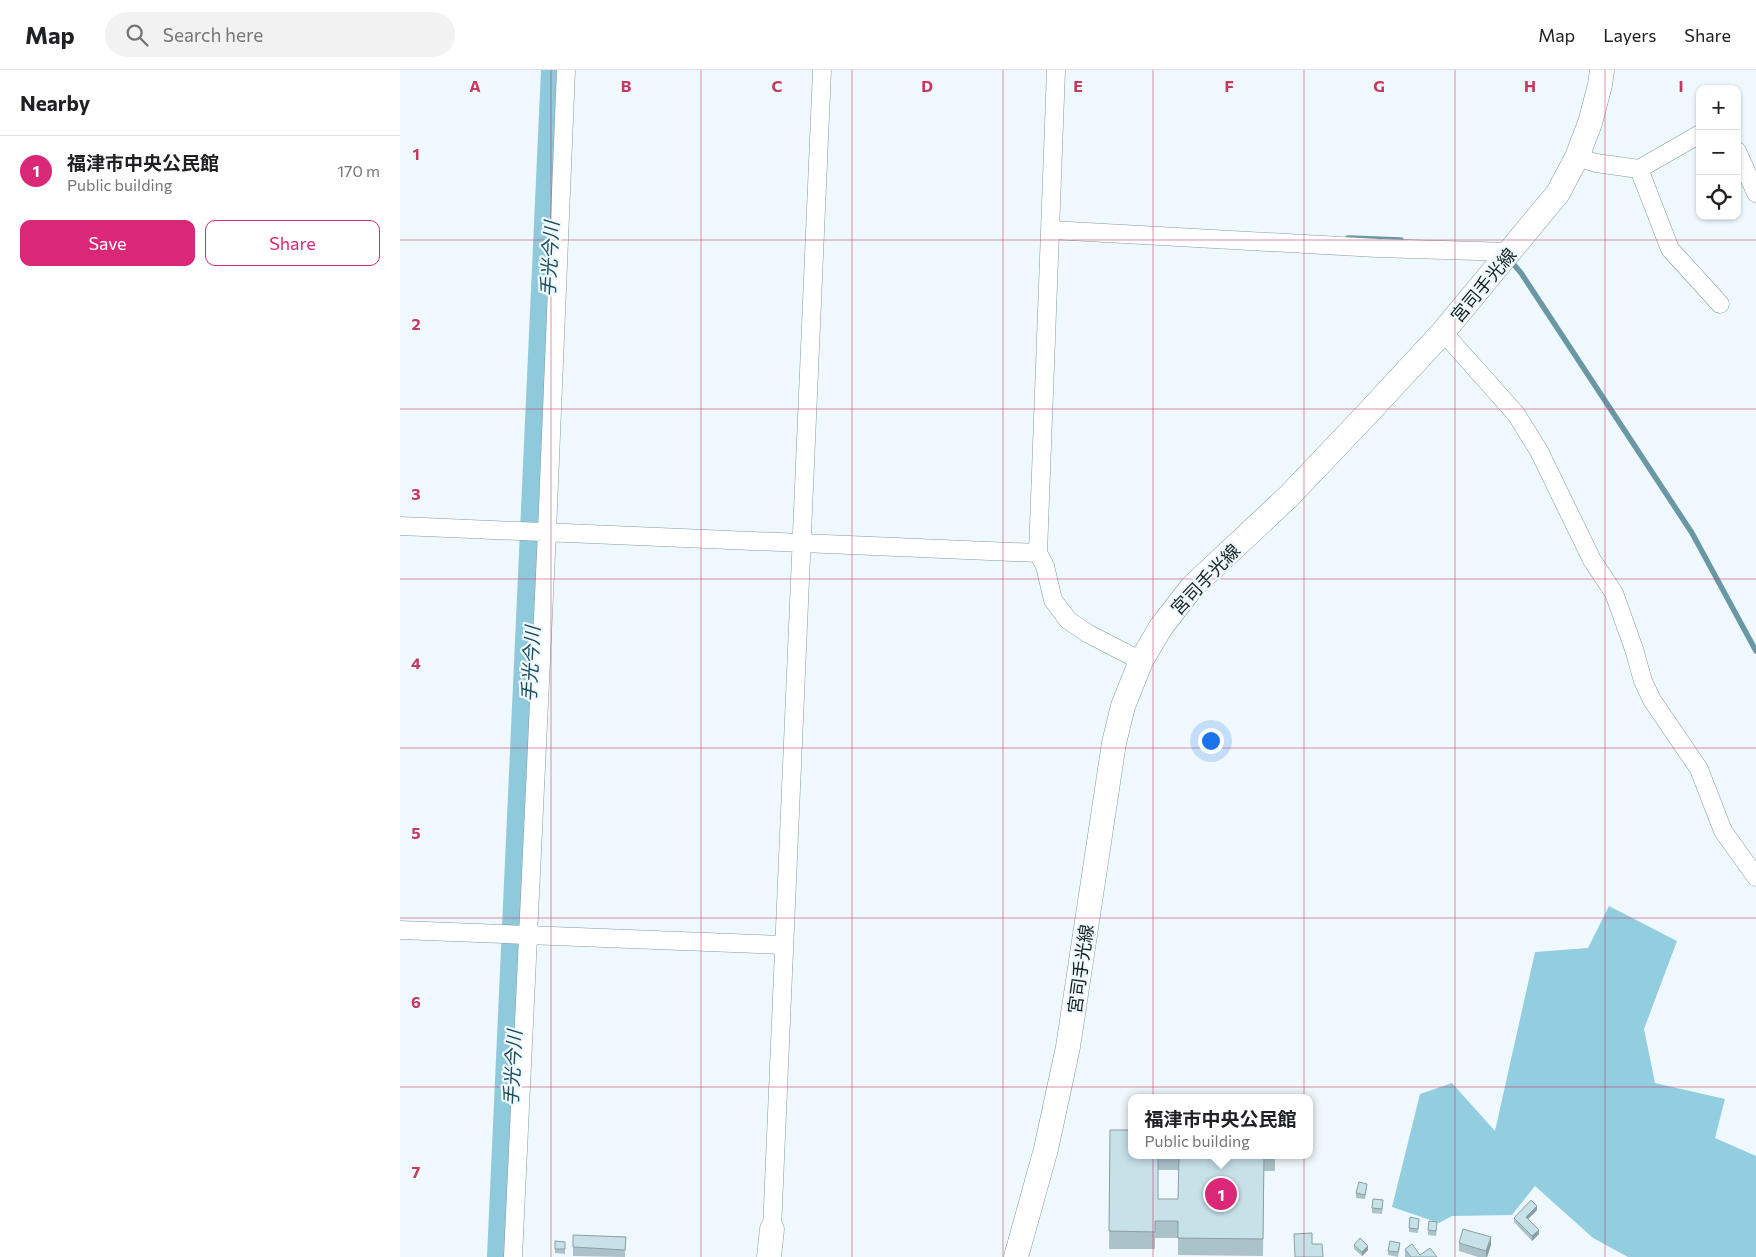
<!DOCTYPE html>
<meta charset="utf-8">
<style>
:root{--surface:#fff;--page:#f2f2f2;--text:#202124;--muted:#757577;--line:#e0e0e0;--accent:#db2777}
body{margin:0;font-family:Commissioner,"Noto Sans JP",sans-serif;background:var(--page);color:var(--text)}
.controls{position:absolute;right:15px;top:15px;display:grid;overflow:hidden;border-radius:10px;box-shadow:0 1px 4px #0004}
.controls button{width:45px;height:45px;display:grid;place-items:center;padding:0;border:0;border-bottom:1px solid var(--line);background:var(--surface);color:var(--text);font:25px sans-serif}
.you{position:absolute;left:810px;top:670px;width:18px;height:18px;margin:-12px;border:4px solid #fff;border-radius:50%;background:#1a73e8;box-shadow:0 0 0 8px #1a73e833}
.badge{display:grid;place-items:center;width:32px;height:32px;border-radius:50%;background:var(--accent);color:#fff;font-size:16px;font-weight:700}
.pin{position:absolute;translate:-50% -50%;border:2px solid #fff;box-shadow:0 1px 5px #0006}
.popup{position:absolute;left:728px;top:1024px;width:185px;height:65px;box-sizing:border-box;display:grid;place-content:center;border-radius:10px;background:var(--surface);filter:drop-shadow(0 1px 4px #0005);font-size:16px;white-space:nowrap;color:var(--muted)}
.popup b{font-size:19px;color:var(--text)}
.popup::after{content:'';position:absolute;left:50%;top:100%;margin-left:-10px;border:10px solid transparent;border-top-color:var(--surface)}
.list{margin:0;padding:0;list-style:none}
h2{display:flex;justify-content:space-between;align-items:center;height:65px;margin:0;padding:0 20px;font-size:21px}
h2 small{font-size:16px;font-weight:400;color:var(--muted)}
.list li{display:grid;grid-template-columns:32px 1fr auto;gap:15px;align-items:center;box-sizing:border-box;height:70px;padding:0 20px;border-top:1px solid var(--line)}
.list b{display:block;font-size:19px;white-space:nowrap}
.list p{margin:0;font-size:16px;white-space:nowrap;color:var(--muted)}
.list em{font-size:16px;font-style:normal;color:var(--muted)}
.actions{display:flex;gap:10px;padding:15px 20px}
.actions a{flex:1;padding:11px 0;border:1px solid var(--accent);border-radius:10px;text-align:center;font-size:18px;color:var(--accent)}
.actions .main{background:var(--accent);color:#fff}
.icon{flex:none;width:28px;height:28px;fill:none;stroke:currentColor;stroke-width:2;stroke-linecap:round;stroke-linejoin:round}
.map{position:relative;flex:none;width:1356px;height:1187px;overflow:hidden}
header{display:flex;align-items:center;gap:30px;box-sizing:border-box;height:70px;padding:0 25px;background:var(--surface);border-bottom:1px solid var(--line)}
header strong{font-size:24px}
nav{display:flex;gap:28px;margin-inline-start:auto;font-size:18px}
.search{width:350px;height:45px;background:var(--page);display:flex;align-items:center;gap:12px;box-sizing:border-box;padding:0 18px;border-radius:28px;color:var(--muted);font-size:19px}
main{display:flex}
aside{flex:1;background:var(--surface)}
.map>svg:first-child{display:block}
</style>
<header>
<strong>Map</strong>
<div class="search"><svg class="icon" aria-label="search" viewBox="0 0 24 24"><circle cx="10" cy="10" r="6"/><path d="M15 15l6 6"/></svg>Search here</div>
<nav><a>Map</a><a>Layers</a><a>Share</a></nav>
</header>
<main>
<aside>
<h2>Nearby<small></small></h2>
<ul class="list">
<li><span class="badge">1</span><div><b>福津市中央公民館</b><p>Public building</p></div><em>170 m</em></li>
</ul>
<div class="actions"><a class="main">Save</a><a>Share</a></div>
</aside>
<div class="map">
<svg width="1356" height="1187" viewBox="0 0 1356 1187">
<rect width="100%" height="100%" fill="#eff9fd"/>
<path fill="#92cee0" d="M 1209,836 L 1277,871 L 1244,959 L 1255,1013 L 1325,1029 L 1315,1068 L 1356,1086 L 1356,1187 L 1228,1187 L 1193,1168 L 1135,1116 L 1112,1145 L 1052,1146 L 1039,1153 L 992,1137 L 1020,1024 L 1052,1013 L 1095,1061 L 1135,882 L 1188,878 Z"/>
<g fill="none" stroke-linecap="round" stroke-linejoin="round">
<path stroke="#6a97a4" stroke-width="5.5" d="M 948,168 L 1001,170
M 1110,190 L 1121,203 L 1292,463 L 1356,581"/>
<path stroke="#8ecadc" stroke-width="32" d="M 103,1187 L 157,0"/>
<defs>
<path id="street" d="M 656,0 L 638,483 L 645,496 L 653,530 L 668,550 L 687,563 L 741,591
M 1337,81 L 1356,123
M 1177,87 L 1196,93 L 1239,99 L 1300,64
M 1239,99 L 1270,179 L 1320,234
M 651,160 L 977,178 L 1110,182
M 1043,262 L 1116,344 L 1139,381 L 1192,490 L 1214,523 L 1234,579 L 1243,611 L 1252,630 L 1299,699 L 1323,761 L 1356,807
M 0,456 L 638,483
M 0,860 L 384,875
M 372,1159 L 422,0
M 113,1187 L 147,462 L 166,0"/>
<path id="secondary" d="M 369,1187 L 372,1159
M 616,1187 L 646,1079 L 668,977 L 714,673 L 723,636 L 741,591 L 761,557 L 792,517 L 889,426 L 967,344 L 1043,262 L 1158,123 L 1177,87 L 1190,53 L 1200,15 L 1202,0"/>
</defs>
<use href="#street" stroke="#829aa2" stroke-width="19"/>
<use href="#secondary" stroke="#829aa2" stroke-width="25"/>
<use href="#street" stroke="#fff" stroke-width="18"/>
<use href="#secondary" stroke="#fff" stroke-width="24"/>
</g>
<path fill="#abc2c8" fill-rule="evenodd" d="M 710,1060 L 732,1085 L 875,1085 L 875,1101 L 864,1101 L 863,1186 L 778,1185 L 778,1168 L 755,1168 L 755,1179 L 709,1179 ZM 758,1100 L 779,1100 L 778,1129 L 758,1129 Z
M 967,1118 L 965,1129 L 956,1128 L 956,1123 Z
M 983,1134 L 982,1144 L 972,1143 L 972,1138 Z
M 1137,1140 L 1128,1149 L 1139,1164 L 1132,1171 L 1114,1152 L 1114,1148 Z
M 1019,1153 L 1018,1163 L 1009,1162 L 1009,1158 Z
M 1037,1157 L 1036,1166 L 1028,1165 L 1028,1160 Z
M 173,1165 L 226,1167 L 225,1187 L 173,1186 Z
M 155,1171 L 165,1172 L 165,1184 L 155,1183 Z
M 1059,1173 L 1091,1175 L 1087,1187 L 1078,1187 L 1059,1181 Z
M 954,1175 L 968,1180 L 962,1186 L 954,1179 Z
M 1000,1177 L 998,1187 L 988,1185 L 988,1181 Z
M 1005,1179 L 1020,1185 L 1037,1187 L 1005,1187 Z"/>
<path fill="#8b9ea3" d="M 1137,1136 L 1137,1140 L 1126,1151 L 1126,1147 Z
M 1139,1160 L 1139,1164 L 1132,1171 L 1132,1166 Z
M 1091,1167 L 1091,1175 L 1087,1187 L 1086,1187 L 1086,1181 Z
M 968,1176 L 968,1180 L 962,1186 L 962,1182 Z"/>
<path fill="#c7e1e9" stroke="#8b9ea3" d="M 710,1060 L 732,1060 L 732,1085 L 758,1085 L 758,1129 L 778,1129 L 779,1085 L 864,1085 L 863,1169 L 778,1168 L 778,1151 L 755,1151 L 755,1162 L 709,1161 Z
M 959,1112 L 967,1114 L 965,1125 L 956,1123 Z
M 973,1129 L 983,1130 L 982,1139 L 972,1138 Z
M 1131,1130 L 1137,1136 L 1126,1147 L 1139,1160 L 1132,1166 L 1114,1148 Z
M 1010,1147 L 1019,1149 L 1018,1159 L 1009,1158 Z
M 1029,1151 L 1037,1152 L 1036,1161 L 1028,1160 Z
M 1063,1159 L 1091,1167 L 1086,1181 L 1059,1173 Z
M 912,1163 L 912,1174 L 922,1174 L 923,1187 L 895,1187 L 894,1164 Z
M 173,1165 L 226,1167 L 225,1180 L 173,1177 Z
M 960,1168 L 968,1176 L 962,1182 L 954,1175 Z
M 155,1171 L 165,1172 L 165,1179 L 155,1179 Z
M 990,1171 L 1000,1173 L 998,1182 L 988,1181 Z
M 1012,1174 L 1020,1185 L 1030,1178 L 1037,1187 L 1011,1187 L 1005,1179 Z"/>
<path fill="none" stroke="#c7385f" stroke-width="1" stroke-opacity="0.55" d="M 151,0 L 151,1187M 301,0 L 301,1187M 452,0 L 452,1187M 603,0 L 603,1187M 753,0 L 753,1187M 904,0 L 904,1187M 1055,0 L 1055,1187M 1205,0 L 1205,1187M 0,170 L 1356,170M 0,339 L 1356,339M 0,509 L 1356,509M 0,678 L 1356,678M 0,848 L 1356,848M 0,1017 L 1356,1017"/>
<g text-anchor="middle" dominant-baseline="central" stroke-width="4.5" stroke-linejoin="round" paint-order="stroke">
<g font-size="18" fill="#162023" stroke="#eff9fd">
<text transform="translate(1083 215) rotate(-50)">宮司手光線</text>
<text transform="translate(805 509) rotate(-46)">宮司手光線</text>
<text transform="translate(680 899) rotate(-82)">宮司手光線</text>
</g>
<g font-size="19" font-style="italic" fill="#1b4d5b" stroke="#eff9fd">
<text transform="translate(149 189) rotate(-87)">手光今川</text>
<text transform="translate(130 594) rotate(-87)">手光今川</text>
<text transform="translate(112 998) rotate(-87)">手光今川</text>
</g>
</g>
<g font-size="16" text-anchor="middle" font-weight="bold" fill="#c7385f" stroke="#eff9fd" stroke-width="4.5" stroke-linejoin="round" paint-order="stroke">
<text x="75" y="22">A</text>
<text x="226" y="22">B</text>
<text x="377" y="22">C</text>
<text x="527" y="22">D</text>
<text x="678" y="22">E</text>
<text x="829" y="22">F</text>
<text x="979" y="22">G</text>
<text x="1130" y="22">H</text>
<text x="1281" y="22">I</text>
<text x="16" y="90">1</text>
<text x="16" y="260">2</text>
<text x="16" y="430">3</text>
<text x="16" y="599">4</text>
<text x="16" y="769">5</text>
<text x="16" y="938">6</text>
<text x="16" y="1108">7</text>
</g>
</svg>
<div class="controls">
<button>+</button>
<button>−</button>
<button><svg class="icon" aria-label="locate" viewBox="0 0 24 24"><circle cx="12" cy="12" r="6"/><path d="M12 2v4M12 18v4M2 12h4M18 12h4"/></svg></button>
</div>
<div class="you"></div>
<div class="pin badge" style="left:821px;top:1124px">1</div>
<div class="popup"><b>福津市中央公民館</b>Public building</div>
</div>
</main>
